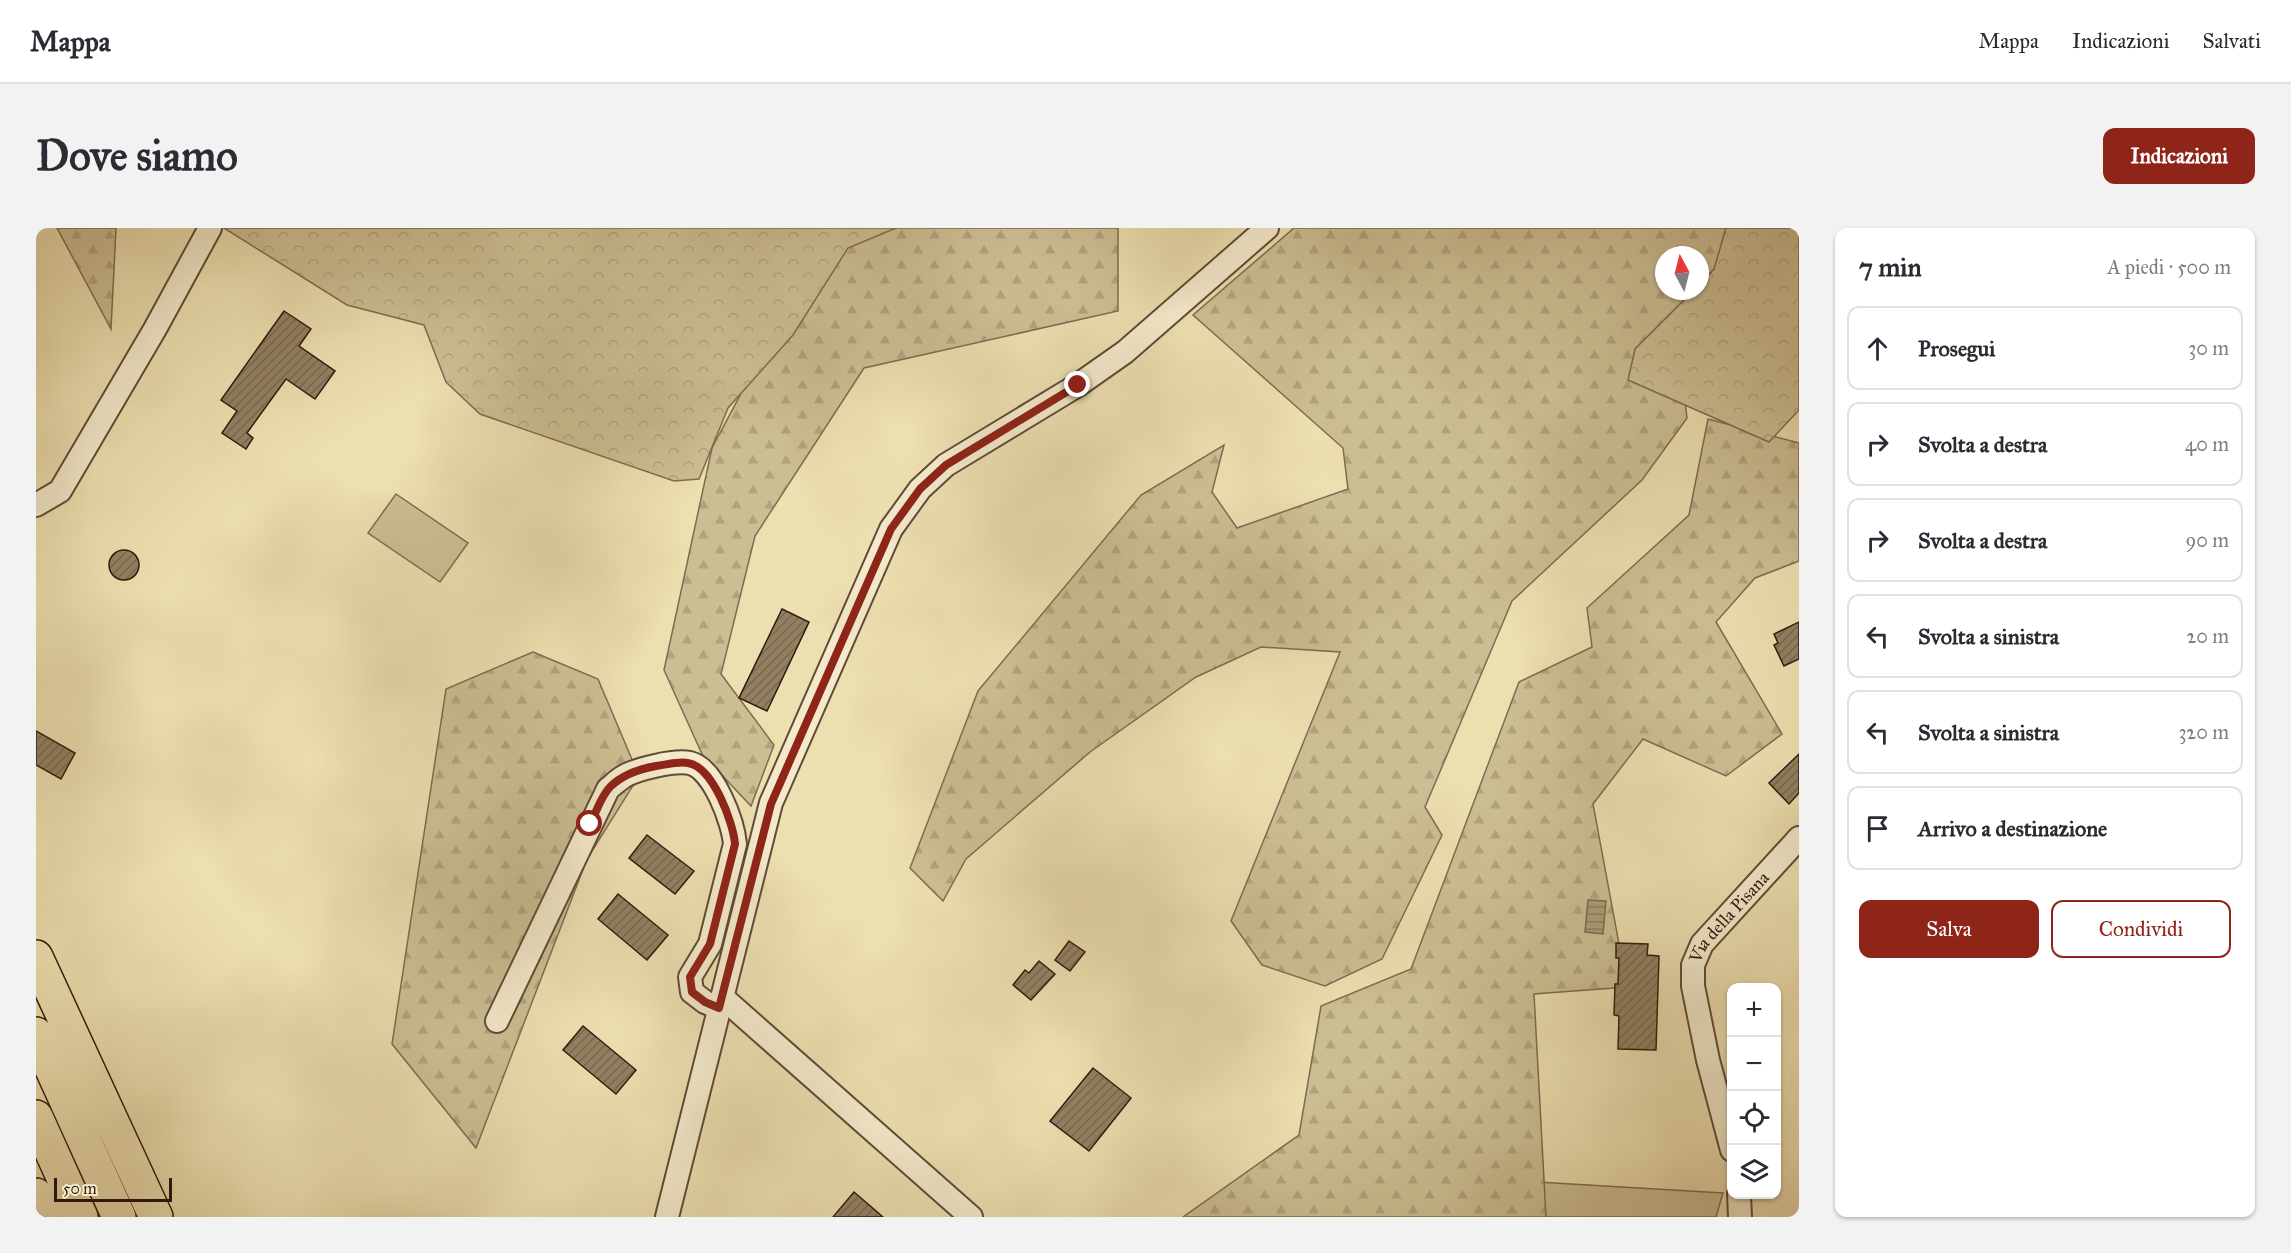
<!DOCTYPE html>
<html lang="it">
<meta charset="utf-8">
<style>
:root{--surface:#fff;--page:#f2f2f3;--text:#2b2b33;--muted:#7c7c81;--line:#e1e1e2;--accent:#8f2418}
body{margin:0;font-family:"IM FELL Great Primer",serif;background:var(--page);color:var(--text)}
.controls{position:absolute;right:18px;bottom:18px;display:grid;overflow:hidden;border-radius:12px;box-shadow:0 2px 4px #0004}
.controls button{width:54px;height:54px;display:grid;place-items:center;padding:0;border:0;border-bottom:2px solid var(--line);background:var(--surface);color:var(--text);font:30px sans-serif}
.compass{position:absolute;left:1619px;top:18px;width:54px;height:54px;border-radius:50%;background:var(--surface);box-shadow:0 2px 4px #0004;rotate:353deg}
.scale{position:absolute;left:18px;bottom:15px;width:118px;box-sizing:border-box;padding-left:6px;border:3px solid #311a0d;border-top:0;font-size:16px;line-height:21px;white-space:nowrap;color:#311a0d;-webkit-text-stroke:4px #f3eacc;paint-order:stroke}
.stop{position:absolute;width:18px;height:18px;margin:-14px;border:4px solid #8f2418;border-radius:50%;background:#fff}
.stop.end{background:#8f2418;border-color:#fff;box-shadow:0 2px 6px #0008}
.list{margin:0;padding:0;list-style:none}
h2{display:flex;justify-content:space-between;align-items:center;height:78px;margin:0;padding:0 24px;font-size:26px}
h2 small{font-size:20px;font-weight:400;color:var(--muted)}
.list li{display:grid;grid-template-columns:39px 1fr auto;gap:18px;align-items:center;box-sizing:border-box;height:84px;margin:0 12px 12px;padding:0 12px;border:2px solid var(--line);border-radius:12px}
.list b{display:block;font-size:22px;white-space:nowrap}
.list em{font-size:20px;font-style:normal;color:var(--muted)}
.actions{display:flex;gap:12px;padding:18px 24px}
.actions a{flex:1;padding:14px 0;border:2px solid var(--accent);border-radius:12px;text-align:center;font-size:21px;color:var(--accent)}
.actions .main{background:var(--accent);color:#fff}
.icon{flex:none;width:33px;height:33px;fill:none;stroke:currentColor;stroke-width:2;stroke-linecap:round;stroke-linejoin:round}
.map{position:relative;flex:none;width:1763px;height:989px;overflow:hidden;border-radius:12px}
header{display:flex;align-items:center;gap:36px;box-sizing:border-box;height:84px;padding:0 30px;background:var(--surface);border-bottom:2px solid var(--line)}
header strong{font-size:28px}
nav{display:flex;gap:33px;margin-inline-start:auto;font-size:21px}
.intro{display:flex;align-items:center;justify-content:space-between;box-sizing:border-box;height:144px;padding:0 36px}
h1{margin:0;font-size:42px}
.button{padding:15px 27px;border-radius:12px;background:var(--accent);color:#fff;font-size:21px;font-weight:700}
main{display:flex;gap:36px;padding:0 36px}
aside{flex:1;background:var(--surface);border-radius:12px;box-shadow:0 2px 4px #0004}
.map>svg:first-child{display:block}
</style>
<header>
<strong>Mappa</strong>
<nav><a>Mappa</a><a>Indicazioni</a><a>Salvati</a></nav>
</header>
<div class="intro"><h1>Dove siamo</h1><a class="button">Indicazioni</a></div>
<main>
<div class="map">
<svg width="1763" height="989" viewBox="0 0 1763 989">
<defs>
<pattern id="forest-firs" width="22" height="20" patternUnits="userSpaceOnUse" patternTransform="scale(1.5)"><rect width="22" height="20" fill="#ccbe94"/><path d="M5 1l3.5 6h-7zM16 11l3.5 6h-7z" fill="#b0a37e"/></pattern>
<pattern id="park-crowns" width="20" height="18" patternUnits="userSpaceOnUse" patternTransform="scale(1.5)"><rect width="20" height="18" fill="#ccbe94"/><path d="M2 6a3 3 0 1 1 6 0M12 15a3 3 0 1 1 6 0" fill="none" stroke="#b0a37e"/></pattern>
<pattern id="water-rules" width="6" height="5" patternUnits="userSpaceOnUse" patternTransform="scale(1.5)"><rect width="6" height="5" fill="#ac9c79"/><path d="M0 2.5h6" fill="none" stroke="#8d7e62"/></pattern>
<pattern id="building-hatch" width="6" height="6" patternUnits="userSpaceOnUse" patternTransform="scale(1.5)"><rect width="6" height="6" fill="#928062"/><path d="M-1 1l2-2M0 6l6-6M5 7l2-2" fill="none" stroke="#78684f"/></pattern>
</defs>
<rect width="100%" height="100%" fill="#ecdfb0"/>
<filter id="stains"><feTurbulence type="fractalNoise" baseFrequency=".00333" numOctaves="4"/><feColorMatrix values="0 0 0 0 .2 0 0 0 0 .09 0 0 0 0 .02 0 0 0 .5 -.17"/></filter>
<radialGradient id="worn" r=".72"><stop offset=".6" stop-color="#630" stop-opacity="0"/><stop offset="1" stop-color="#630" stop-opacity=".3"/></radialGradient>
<path fill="#ccbe94" stroke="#7e6c50" stroke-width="1.5" d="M 360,266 L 432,315 L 404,354 L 332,305 Z
M 1501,954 L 1687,965 L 1680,989 L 1499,989 Z"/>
<path fill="url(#forest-firs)" stroke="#7e6c50" stroke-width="1.5" fill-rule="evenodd" d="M 21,0 L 80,0 L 75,101 Z
M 810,0 L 1082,0 L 1082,83 L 828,140 L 719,308 L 685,446 L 738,517 L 715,578 L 666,526 L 628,442 L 676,220 L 783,19 Z
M 1258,0 L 1763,0 L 1645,142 L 1651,190 L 1606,252 L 1476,373 L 1389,579 L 1406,607 L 1346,731 L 1289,758 L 1226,737 L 1195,693 L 1304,424 L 1225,419 L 1160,449 L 1054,524 L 930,631 L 907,673 L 874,640 L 942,463 L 1105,267 L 1188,217 L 1176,264 L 1201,300 L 1312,261 L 1307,220 L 1157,87 ZM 1628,27 L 1664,27 L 1664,63 L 1628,63 Z
M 1672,191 L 1763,215 L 1763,333 L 1719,350 L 1680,394 L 1746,506 L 1690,548 L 1607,511 L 1557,576 L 1591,759 L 1498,766 L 1510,989 L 1147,989 L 1263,907 L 1285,778 L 1375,741 L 1483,454 L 1556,419 L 1551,380 L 1653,287 Z
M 497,424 L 562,451 L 603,548 L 551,631 L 440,920 L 356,816 L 410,461 Z"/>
<path fill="url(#park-crowns)" stroke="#7e6c50" stroke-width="1.5" d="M 188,0 L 860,0 L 812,20 L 757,107 L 692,180 L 663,251 L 638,253 L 444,186 L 410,154 L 388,97 L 311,77 Z
M 1690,0 L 1763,0 L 1763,182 L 1733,214 L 1592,152 L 1599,121 L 1657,63 L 1664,63 L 1664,56 L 1678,41 Z"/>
<path fill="url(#water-rules)" stroke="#7b684e" stroke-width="1.5" d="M 1552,672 L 1570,673 L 1567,706 L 1549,704 Z"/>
<path fill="url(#building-hatch)" stroke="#311a0d" stroke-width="1.5" d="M 248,83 L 275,101 L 263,118 L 299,143 L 279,171 L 250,151 L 211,205 L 217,210 L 210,221 L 186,205 L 201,183 L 185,172 Z
M73 337a15 15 0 1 1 30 0a15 15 0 1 1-30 0Z
M 746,381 L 773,394 L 731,483 L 703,470 Z
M 1763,394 L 1763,431 L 1748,438 L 1738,417 L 1742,415 L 1738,406 Z
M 0,503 L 39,525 L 25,551 L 0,537 Z
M 1763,526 L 1763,565 L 1753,576 L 1733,555 Z
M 611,607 L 658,643 L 639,666 L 593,630 Z
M 582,666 L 632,707 L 611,732 L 562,691 Z
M 1033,713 L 1049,724 L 1034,743 L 1019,732 Z
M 1580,715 L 1612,716 L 1611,727 L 1623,728 L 1620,822 L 1582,821 L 1583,788 L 1578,787 L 1579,756 L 1582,756 L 1583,730 L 1580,730 Z
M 1003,733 L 1019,746 L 995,772 L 977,757 L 989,742 L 993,745 Z
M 547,798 L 600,842 L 580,866 L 527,822 Z
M 1057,840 L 1095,870 L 1053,923 L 1014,893 Z
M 818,964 L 847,989 L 797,989 Z"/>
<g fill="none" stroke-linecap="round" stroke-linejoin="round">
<defs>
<g id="minor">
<path d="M 0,277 L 24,263 L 119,101 L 174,0"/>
<path d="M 686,769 L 935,989"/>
<path d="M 461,793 L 572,561 C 577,557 581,553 587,549 C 600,541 638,532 654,535 C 678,541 697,594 699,616 L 674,716 L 654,749 L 656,764 L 669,774 L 683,780"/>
<path id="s1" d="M 1696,922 L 1672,832 L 1657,758 L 1657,737 L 1666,716 L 1763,610"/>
<path d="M 1703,966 L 1704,989"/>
<path d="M 631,989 L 735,575 L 855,301 L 884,261 L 910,237 L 1042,157 L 1089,124 L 1231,0"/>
</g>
<path id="highway" d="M 0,729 L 120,989
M 0,806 L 83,989
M 0,889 L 45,989
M 0,967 L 10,989"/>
</defs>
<use href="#minor" stroke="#604b36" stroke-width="26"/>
<use href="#highway" stroke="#311a0d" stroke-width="36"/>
<use href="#minor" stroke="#f3eacc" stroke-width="22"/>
<use href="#highway" stroke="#ecdfb0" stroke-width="33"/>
</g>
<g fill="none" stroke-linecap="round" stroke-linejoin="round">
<path stroke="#8f2418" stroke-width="8" d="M 554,596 C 560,585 565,568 574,559 C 586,547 603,541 620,538 C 630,537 642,533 652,535 C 677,539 697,594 699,616 L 674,716 L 654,749 L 656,764 L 669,774 L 683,780 L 735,576 L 855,301 L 884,261 L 910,237 L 1042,157"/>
</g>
<g text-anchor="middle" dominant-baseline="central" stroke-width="5" stroke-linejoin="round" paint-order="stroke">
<g font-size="18" fill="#311a0d" stroke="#f3eacc">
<text stroke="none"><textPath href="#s1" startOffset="250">Via della Pisana</textPath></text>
</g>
</g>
<rect width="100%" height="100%" filter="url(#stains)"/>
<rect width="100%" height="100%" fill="url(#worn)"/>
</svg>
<div class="controls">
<button>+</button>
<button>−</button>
<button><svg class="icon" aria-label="locate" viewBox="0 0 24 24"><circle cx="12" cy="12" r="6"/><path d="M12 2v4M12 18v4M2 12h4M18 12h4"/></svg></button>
<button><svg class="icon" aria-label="layers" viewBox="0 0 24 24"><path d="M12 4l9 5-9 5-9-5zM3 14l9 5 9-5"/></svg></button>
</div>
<svg class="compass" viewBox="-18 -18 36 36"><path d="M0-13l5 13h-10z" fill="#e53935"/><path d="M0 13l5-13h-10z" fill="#7c7c81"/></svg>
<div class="scale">50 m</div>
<div class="stop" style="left:554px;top:596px"></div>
<div class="stop end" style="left:1042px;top:157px"></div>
</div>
<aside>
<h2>7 min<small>A piedi · 500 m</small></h2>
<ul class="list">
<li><svg class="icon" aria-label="ahead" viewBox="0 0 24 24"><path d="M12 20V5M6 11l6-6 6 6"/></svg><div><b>Prosegui</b></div><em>30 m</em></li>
<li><svg class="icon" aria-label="right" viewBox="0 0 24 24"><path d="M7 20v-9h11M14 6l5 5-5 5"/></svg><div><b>Svolta a destra</b></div><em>40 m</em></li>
<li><svg class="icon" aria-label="right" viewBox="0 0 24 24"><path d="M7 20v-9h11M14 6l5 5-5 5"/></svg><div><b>Svolta a destra</b></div><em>90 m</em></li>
<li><svg class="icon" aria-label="left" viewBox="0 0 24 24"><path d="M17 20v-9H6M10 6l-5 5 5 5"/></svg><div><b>Svolta a sinistra</b></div><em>20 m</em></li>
<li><svg class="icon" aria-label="left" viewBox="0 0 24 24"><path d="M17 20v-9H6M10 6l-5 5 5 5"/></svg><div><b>Svolta a sinistra</b></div><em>320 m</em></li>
<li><svg class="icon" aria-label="arrive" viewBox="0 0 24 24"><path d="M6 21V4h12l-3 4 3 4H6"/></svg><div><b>Arrivo a destinazione</b></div></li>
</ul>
<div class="actions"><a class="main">Salva</a><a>Condividi</a></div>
</aside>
</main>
